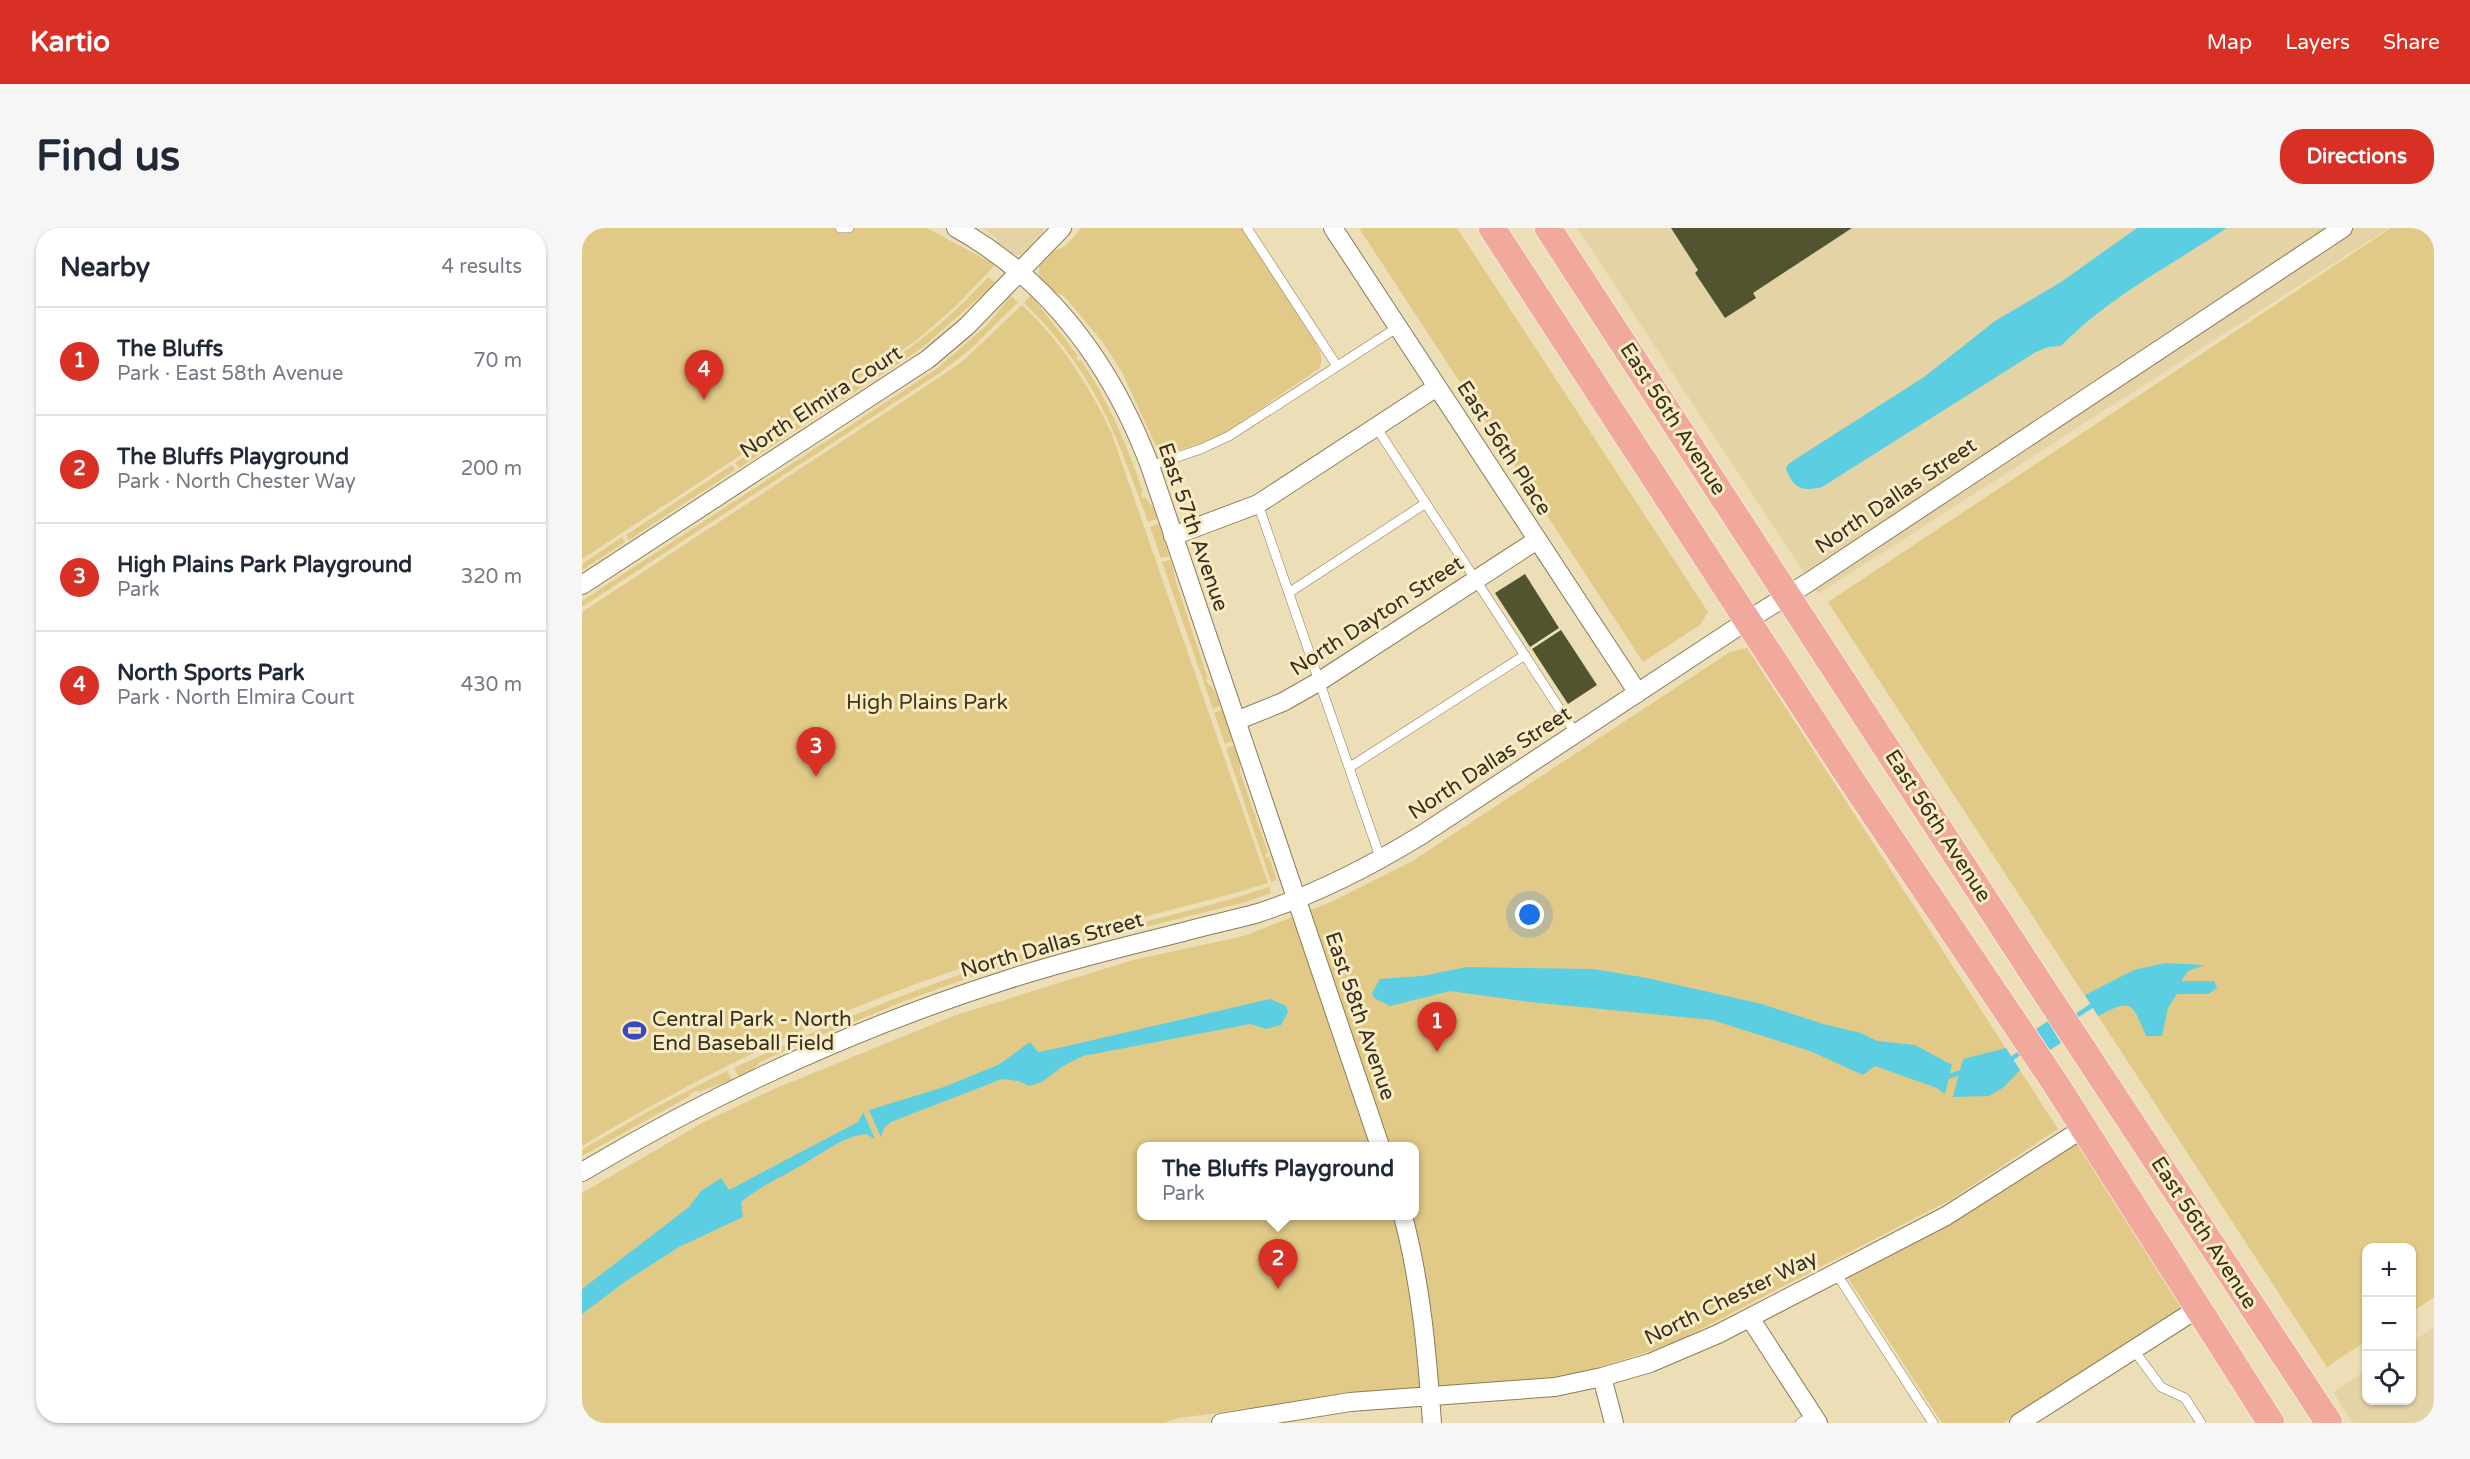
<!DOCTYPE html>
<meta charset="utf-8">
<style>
:root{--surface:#fff;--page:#f6f6f7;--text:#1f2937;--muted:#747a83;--line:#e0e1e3;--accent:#d93025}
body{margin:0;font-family:"Varela Round",sans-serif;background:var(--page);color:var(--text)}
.controls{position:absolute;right:18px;bottom:18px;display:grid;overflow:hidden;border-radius:12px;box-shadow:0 2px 4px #0004}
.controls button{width:54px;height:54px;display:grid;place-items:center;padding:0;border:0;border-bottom:2px solid var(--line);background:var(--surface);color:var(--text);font:30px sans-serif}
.you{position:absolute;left:948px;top:687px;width:21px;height:21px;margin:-15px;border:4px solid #fff;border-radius:50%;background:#1a73e8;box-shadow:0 0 0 9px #1a73e833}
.badge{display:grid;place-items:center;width:39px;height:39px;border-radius:50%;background:var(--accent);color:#fff;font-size:20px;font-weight:700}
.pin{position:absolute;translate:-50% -50px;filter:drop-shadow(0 2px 3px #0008)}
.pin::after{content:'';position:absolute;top:32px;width:21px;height:18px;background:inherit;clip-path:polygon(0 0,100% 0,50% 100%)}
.popup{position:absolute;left:555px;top:914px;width:282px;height:78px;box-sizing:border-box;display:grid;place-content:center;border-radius:12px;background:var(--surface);filter:drop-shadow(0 2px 4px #0005);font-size:20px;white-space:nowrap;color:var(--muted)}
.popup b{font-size:22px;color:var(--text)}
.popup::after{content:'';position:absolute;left:50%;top:100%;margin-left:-12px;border:12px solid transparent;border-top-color:var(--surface)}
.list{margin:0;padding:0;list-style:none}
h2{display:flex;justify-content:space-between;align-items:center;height:78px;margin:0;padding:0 24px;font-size:26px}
h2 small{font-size:20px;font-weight:400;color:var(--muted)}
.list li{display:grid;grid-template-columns:39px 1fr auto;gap:18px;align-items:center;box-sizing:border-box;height:108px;padding:0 24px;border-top:2px solid var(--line)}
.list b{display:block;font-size:22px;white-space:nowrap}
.list p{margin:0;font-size:20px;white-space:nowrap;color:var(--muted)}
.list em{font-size:20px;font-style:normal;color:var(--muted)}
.icon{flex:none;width:33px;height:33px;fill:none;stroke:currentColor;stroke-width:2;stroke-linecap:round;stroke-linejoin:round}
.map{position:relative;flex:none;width:1852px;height:1195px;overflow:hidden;border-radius:24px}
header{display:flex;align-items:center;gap:36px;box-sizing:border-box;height:84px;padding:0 30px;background:var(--accent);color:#fff}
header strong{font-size:28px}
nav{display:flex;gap:33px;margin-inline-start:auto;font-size:21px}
.intro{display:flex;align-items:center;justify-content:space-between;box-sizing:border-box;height:144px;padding:0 36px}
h1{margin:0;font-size:42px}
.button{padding:15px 27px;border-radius:24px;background:var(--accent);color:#fff;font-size:21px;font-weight:700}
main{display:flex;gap:36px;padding:0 36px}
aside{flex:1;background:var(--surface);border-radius:24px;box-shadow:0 2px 4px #0004}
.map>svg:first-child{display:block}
</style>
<header>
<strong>Kartio</strong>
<nav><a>Map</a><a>Layers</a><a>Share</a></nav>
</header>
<div class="intro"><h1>Find us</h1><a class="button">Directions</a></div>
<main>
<aside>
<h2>Nearby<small>4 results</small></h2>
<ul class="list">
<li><span class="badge">1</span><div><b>The Bluffs</b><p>Park · East 58th Avenue</p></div><em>70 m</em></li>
<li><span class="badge">2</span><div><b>The Bluffs Playground</b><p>Park · North Chester Way</p></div><em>200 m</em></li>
<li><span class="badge">3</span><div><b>High Plains Park Playground</b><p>Park</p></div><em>320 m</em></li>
<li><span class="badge">4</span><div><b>North Sports Park</b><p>Park · North Elmira Court</p></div><em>430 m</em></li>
</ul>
</aside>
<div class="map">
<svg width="1852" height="1195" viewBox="0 0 1852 1195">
<rect width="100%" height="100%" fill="#ecdeb6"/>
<path fill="#e4d4a5" d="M 400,0 L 463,0 L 458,10 L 440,28 L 429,25 L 417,16 L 414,9 Z
M 995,0 L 1807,0 L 1236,366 Z
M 1852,1099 L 1852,1195 L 1771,1195 L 1751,1164 L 1784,1142 L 1784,1172 L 1830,1172 L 1830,1114 Z"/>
<path fill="#e1ca87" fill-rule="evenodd" d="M 0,0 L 345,0 L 413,37 L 374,78 L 335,112 L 0,331 Z
M 499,0 L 660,0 L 733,114 C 739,123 741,129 738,140 L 644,204 L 629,212 L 585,226 L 574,218 L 540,144 L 520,113 L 482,68 C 459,59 445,42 470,24 C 474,21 479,21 483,18 C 489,13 494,6 499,0 Z
M 777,0 L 875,0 L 1126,384 L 1118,397 L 1061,434 Z
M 1809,0 L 1852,0 L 1852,1069 L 1830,1084 L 1830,1020 L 1784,1020 L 1784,1113 L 1745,1139 L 1246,374 Z
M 406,49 L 414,55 L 341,119 L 292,152 L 289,147 C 337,115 367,91 406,49 Z
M 449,67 L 496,128 L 494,129 L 496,133 L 499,132 C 527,174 545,217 561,264 L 559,265 L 560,270 L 563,269 L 572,281 L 575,291 L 566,294 C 534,204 512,143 442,75 Z
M 429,68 L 436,74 L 391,119 L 359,144 L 0,379 L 0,373 L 356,140 L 404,98 Z
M 440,77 C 478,112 507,157 529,204 L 686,655 C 598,683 507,699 419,727 C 272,773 132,838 0,918 L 0,384 L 361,147 L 382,132 Z
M 285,149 L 288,154 L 211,204 L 208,199 Z
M 205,202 L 208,206 L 157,240 L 153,235 Z
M 150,237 L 153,242 L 47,312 L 44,307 Z
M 577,295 L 587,328 L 579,330 L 568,299 Z
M 40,309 L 43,314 L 0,342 L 0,336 Z
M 589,332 L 594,354 L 626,451 L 623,452 L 632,462 L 639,478 L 631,481 L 580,334 Z
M 1165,420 L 1476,901 L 1370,971 L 1088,1117 L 988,1148 L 838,1160 L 596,1190 L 582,1195 L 0,1195 L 0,965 L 122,894 L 192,861 L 374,787 L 551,732 L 662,708 L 749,674 L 829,634 L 1148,424 ZM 560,918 L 832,918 L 832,988 L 560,988 Z
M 640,482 L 651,513 L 643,516 L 632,485 Z
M 652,517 L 658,535 L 658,544 L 686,625 L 683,626 L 684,630 L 687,629 L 695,652 L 689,654 L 644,520 Z
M 687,659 L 689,665 L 664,674 L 499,715 L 386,750 L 320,774 L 228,812 L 178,834 L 169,843 L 157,849 L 152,840 C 250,794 350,753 454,722 C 531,699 611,685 687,659 Z
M 145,843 L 150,852 L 116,864 L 115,862 L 107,866 L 108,868 L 0,928 L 0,922 L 6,918 L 76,878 Z
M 1498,914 L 1600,1079 L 1421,1195 L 1360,1195 L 1264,1047 L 1383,987 Z"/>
<path fill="#5bcee2" d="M 1555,0 L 1645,0 C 1589,37 1526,70 1479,118 L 1466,119 L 1454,124 L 1240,259 C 1220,264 1212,261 1204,241 L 1206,236 L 1342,149 L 1413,93 L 1479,54 Z
M 1583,735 L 1623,737 L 1606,743 L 1599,753 L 1632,753 L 1635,760 L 1626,766 L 1595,766 L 1586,780 L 1580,808 L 1564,808 C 1550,774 1550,770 1516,788 L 1503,767 L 1552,742 Z
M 885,739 L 1011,741 L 1060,749 L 1180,776 L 1241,796 L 1279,805 L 1295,813 L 1333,817 L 1370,837 L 1363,866 L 1355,860 L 1293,838 L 1281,847 L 1228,823 L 1130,792 L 948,774 L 868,763 L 808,778 L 792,770 L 790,765 L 798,751 L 840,748 Z
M 688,771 L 704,778 L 706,784 L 699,797 L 684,801 L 668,796 L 501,828 L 481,838 L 460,854 L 447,858 L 437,853 L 420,851 L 309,894 L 302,900 L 299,909 L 287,882 L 362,859 L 416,837 L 448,814 L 456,824 L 472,821 Z
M 1466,793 L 1479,815 L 1468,822 L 1454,801 Z
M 1424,820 L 1438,842 L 1422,859 L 1407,868 L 1371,869 L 1381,831 Z
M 281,884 L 293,911 L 284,906 C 259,909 240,926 218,938 C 196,951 180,957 159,974 L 161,989 L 97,1019 L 44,1053 L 0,1086 L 0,1061 L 107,979 L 119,963 L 139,950 L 147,962 L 276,894 Z"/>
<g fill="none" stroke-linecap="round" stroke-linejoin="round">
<path stroke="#5bcee2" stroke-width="4.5" d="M 1491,790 L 1514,775
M 1426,833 L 1441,823
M 1362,850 L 1380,844"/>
</g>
<path fill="#525430" d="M 1089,0 L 1270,0 L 1171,65 L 1174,70 L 1143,90 L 1113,45 L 1116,42 Z
M 943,346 L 977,400 L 948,419 L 913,365 Z
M 979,402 L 1015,457 L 986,476 L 950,421 Z"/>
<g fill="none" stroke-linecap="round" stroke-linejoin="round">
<defs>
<path id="service" d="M 258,0 L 267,0
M 665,0 L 755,138
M 794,199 L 994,506
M 568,238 L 619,221 L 647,208 L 816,99
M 676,276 L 799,632
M 708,364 L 844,275
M 768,539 L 943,427
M 1254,1045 L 1351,1195
M 1551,1121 L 1579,1159 L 1603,1170 L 1619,1195
M 1218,1195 L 1231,1187"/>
<path id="minor" d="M 374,0 C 469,53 530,138 568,238 L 798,918
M 751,0 L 1056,465
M 591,308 L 676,276 L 855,159
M 0,357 L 346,131 L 385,98 L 480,0
M 654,493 L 701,474 L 738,453 L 955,312
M 0,944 C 134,864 276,799 424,752 C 482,733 542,719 601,704 C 626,697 651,692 676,685 C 735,666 789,638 841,606 L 1166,392 L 1227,354 L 1761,0
M 821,988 C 839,1056 845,1124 850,1195
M 1168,1090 L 1236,1195
M 1020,1149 L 1032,1195
M 639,1195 L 768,1174 L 973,1159 L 1020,1149 L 1068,1135 L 1136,1106 L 1364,988 L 1502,900
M 1437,1195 L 1615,1081"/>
<path id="primary" d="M 910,0 L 1270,553 L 1473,855 L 1689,1195
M 966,0 L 1452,747 L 1747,1195"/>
</defs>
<use href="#service" stroke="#897c57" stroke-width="10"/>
<use href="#minor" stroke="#897c57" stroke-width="20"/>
<use href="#primary" stroke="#fff" stroke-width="28"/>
<use href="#service" stroke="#fff" stroke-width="9"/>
<use href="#minor" stroke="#fff" stroke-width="18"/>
<use href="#primary" stroke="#f2a99d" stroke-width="27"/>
</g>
<defs>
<symbol id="stadium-bare" viewBox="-9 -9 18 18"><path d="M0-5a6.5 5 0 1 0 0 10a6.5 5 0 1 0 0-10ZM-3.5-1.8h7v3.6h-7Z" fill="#394abd" stroke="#f9ebc3" stroke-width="2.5" paint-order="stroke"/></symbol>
</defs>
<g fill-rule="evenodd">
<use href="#stadium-bare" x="36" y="786" width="33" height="33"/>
</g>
<g text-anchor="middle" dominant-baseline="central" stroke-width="6" stroke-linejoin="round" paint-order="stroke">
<g font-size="21" fill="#352f20" stroke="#f9ebc3">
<text transform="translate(239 174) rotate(-33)">North Elmira Court</text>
<text transform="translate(1091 191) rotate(57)">East 56th Avenue</text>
<text transform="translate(922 220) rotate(57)">East 56th Place</text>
<text transform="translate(1314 268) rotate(-34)">North Dallas Street</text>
<text transform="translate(611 299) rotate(71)">East 57th Avenue</text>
<text transform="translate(795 388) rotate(-33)">North Dayton Street</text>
<text transform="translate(908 535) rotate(-33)">North Dallas Street</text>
<text transform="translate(1356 598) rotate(57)">East 56th Avenue</text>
<text transform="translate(470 717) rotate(-16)">North Dallas Street</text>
<text transform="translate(778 788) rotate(71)">East 58th Avenue</text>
<text transform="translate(1622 1005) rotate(57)">East 56th Avenue</text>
<text transform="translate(1149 1070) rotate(-26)">North Chester Way</text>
</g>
<g font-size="21" fill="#443815" stroke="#f9ebc3">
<text x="345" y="474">High Plains Park</text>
</g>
<g font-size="21" fill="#352f20" stroke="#f9ebc3" text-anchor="start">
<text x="70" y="791">Central Park - North<tspan x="70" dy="24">End Baseball Field</tspan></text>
</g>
</g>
</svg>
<div class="controls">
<button>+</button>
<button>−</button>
<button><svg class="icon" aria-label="locate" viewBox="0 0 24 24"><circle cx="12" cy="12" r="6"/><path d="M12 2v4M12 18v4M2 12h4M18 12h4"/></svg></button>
</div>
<div class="you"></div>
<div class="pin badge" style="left:855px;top:824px">1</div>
<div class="pin badge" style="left:696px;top:1061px">2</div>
<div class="popup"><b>The Bluffs Playground</b>Park</div>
<div class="pin badge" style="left:234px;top:549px">3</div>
<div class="pin badge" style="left:122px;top:172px">4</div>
</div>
</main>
